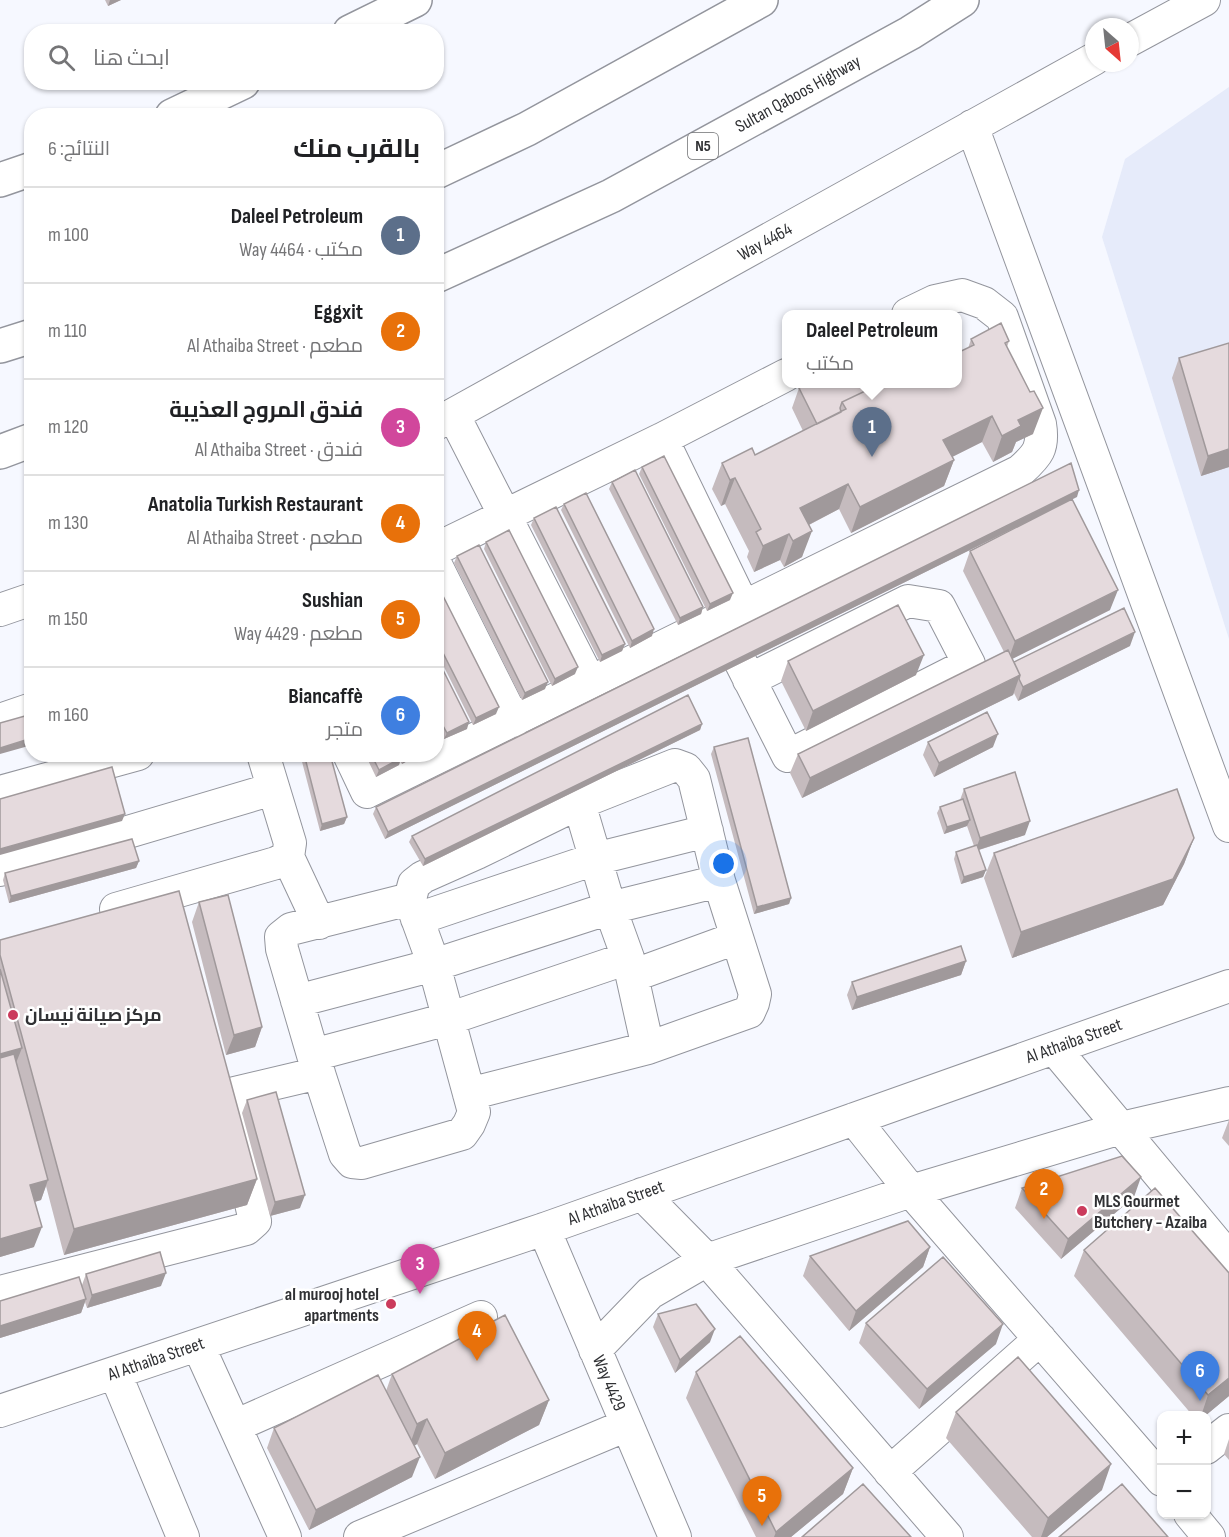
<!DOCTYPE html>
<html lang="ar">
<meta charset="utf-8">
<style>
:root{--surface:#fff;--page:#f2f2f2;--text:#202124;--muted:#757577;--line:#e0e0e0;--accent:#cb3b5c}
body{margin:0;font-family:"Sofia Sans Condensed",Cairo,sans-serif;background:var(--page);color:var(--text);direction:rtl}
.controls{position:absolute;right:18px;bottom:18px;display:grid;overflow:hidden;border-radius:12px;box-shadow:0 2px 4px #0004}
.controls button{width:54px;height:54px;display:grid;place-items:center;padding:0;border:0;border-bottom:2px solid var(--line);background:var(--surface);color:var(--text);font:30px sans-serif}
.compass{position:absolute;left:1085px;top:18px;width:54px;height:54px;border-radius:50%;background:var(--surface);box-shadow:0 2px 4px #0004;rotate:153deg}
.you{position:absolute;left:724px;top:864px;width:21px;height:21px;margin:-15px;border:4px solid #fff;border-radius:50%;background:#1a73e8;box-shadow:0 0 0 9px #1a73e833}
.badge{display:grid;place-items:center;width:39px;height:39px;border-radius:50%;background:var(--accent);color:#fff;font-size:20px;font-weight:700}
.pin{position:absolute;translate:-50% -50px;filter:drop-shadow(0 2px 3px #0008)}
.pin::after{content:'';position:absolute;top:32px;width:21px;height:18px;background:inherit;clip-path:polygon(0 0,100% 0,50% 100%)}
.popup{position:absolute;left:782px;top:310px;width:180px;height:78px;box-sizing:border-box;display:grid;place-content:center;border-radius:12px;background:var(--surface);filter:drop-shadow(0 2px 4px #0005);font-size:20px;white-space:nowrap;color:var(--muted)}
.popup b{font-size:22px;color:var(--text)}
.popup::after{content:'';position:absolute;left:50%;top:100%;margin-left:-12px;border:12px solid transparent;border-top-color:var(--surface)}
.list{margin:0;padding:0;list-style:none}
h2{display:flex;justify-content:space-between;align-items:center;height:78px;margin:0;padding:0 24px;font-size:26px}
h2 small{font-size:20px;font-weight:400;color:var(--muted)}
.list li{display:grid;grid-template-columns:39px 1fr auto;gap:18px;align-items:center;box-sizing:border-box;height:96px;padding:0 24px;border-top:2px solid var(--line)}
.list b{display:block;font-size:22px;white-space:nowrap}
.list p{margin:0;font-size:20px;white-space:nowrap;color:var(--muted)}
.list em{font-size:20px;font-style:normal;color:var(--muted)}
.icon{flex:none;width:33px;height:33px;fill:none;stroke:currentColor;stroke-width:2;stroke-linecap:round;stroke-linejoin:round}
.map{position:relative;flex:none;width:1229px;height:1537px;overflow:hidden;direction:ltr}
.search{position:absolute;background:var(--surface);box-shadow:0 2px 4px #0004;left:24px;top:24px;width:420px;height:66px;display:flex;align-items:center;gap:15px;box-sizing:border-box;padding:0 21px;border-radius:24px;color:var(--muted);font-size:22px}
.panel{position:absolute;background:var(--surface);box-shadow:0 2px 4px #0004;left:24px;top:108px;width:420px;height:654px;border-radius:24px;direction:rtl}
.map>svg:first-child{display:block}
</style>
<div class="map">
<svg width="1229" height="1537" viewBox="0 0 1229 1537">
<rect width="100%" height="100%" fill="#f6f8ff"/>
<path fill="#e6ebfa" d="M 1229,87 L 1229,639 L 1102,237 L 1125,159 Z"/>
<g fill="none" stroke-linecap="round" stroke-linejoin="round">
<defs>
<path id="minor" d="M 1130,40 L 1204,0
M 972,126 L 1229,826
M 454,416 L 590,682
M 436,424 L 1094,59
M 662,439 L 744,608
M 436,549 L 662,439 L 786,375
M 436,565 L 514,721
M 0,610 L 32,599
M 741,663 L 788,756 L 969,664 L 939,606 L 908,601 L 749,680
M 0,720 L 32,709
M 349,754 L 367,792 L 1020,471 C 1038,455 1044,448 1040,424 L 1002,317 L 984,303 L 962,295 L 935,301 L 908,314
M 0,792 L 138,754
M 288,857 L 319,923
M 0,870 L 273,789
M 116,909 L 276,863 L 288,857 L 290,843 L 263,754
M 417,919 L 595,859 L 707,831
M 628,958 L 648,1048
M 632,976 L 736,938
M 297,1001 L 434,965 L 610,908 L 719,881
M 1054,1048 L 1229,1258
M 313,1055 L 345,1154 L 352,1162 L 362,1163 L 462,1134 L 469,1124 L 474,1112 L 434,965 L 410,899 L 414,884 L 423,877 L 477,853 L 579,803 L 610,908 L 628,958 L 448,1019 L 313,1055 L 282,949 L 281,937 L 291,929 L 410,899
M 469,1094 L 648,1048 L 749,1012 L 753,1003 L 755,994 L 719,881 L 694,779 L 686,769 L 675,765 L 579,803
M 854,1119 L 911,1191 L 1162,1480
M 642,1194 L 707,1260 L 947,1537
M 544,1229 L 675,1537
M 0,1292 L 246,1229 L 255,1221 L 226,1095 L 319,1073
M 198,1345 L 285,1537
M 595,1350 L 650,1293 L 707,1260 L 911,1191 L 1121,1128 L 1229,1103
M 115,1373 L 183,1537
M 0,1411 L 544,1229 L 1229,986
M 235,1426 L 481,1317
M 1206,1448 L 1229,1430
M 890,1472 L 1040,1339
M 1190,1514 L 1209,1537
M 360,1537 L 627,1425"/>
<path id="major" d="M 350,32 L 415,0
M 172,116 L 243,82
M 0,180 L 32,169"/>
<path id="highway" d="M 436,172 L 527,129 L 761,0
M 436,276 L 611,196 L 910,33 L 962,0
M 0,346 L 32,336
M 0,452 L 32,440"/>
</defs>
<use href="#minor" stroke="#93959d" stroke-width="34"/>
<use href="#major" stroke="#93959d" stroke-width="36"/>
<use href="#highway" stroke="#93959d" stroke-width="36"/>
<use href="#minor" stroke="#fff" stroke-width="32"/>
<use href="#major" stroke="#fff" stroke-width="33"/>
<use href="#highway" stroke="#fff" stroke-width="33"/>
</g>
<path fill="#c5bbbe" d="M 105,0 L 121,0 L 108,6 Z
M 971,339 L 1009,341 L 1007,347 L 1033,434 L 1016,442 L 1012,452 L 993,462 L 982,442 L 952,457 L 954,460 L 944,486 L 851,533 L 839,509 L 809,525 L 802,557 L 784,567 L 780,560 L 754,572 L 747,557 L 749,551 L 725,504 L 721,506 L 712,489 L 722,463 L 755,455 L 803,431 L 792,408 L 799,388 L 957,384 Z
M 1179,358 L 1229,467 L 1201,476 L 1172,378 Z
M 642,467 L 730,600 L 707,611 L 639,474 Z
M 612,482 L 703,607 L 701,614 L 678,625 L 609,489 Z
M 1077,497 L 385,839 L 373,814 L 376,807 Z
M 564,504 L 652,636 L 630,648 L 561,510 Z
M 534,518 L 625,644 L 622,651 L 600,662 L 531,525 Z
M 486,542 L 575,674 L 552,686 L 484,549 Z
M 970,551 L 1110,610 L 1012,659 L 1014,662 L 1130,646 L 1018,701 L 1014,693 L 1013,695 L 802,798 L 790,773 L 798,754 L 1004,652 L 963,571 Z
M 457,556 L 545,689 L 522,700 L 454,563 Z
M 436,582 L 496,714 L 473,725 L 436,651 Z
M 436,656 L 467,729 L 444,739 L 436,724 Z
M 788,661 L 916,675 L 806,731 L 781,681 Z
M 702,724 L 700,730 L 423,866 L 409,842 L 412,836 Z
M 928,742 L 993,747 L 934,777 L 923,755 Z
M 714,747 L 791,898 L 789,904 L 754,914 L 711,754 Z
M 300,754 L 330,754 L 347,817 L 344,824 L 320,831 Z
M 365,754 L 420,754 L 402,764 L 400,761 L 399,765 L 376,777 Z
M 964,789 L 1025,835 L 979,850 L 986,870 L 983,877 L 961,884 L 954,859 L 956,852 L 974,846 L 967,826 L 944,834 L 937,813 L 940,807 L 960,800 Z
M 1194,838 L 1184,864 L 1163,905 L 1012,958 L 984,878 L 994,853 Z
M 139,861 L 136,868 L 9,903 L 3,880 L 5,873 Z
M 199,902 L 262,1027 L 255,1047 L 226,1055 L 192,922 Z
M 0,955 L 257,1179 L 247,1205 L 64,1255 L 46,1186 L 41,1200 L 35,1202 L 34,1247 L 0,1257 Z
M 966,961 L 961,975 L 852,1010 L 847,995 L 852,982 Z
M 247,1100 L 300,1208 L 270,1216 L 242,1113 Z
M 1229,1120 L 1229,1146 L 1222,1138 Z
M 1022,1188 L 1134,1197 L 1061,1259 L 1015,1208 Z
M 930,1247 L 923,1267 L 849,1331 L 803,1276 L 810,1256 Z
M 1084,1250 L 1229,1396 L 1205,1416 L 1193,1416 L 1074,1276 Z
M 86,1274 L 161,1286 L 87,1308 L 85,1302 L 81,1313 L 0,1338 L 0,1301 L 82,1285 Z
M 658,1314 L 710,1342 L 675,1373 L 653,1327 Z
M 866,1323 L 996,1344 L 919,1409 L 859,1343 Z
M 696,1372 L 853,1468 L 843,1494 L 791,1537 L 756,1537 L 686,1398 Z
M 392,1374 L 549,1400 L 539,1425 L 435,1479 L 417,1444 L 414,1446 L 412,1477 L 309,1530 L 267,1448 L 274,1428 L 386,1391 Z
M 956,1412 L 1102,1490 L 1047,1537 L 1032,1537 L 946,1438 Z
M 1229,1439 L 1229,1460 L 1224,1454 Z"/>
<path fill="#a0999b" d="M 110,0 L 121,0 L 108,6 Z
M 1043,408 L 1033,434 L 1016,442 L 1012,452 L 993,462 L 1002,436 L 1018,420 Z
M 992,416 L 982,442 L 934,466 L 943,440 Z
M 1229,449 L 1229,467 L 1201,476 L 1208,456 Z
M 954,460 L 944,486 L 851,533 L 860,507 Z
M 735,478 L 725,504 L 721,506 L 730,480 Z
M 848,484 L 839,509 L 791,534 L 800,508 Z
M 1079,490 L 1077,497 L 385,839 L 388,832 Z
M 812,531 L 802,557 L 784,567 L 793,541 Z
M 789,534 L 780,560 L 754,572 L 763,546 Z
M 1118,590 L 1110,610 L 1008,661 L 1015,641 Z
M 733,593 L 730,600 L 707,611 L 710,604 Z
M 703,607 L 701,614 L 678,625 L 680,618 Z
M 654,629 L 652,636 L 630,648 L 632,641 Z
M 1135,632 L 1130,646 L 1018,701 L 1023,687 Z
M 625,644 L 622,651 L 600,662 L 602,655 Z
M 924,655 L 916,675 L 806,731 L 813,711 Z
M 578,667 L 575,674 L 552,686 L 555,679 Z
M 1020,675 L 1013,695 L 802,798 L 810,778 Z
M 548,682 L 545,689 L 522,700 L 525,693 Z
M 499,707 L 496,714 L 473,725 L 476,718 Z
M 469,722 L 467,729 L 444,739 L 447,733 Z
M 702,724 L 700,730 L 423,866 L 425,859 Z
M 998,734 L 993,747 L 934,777 L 939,763 Z
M 32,738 L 32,745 L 0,754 L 0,748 Z
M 409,754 L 420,754 L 402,764 L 405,757 Z
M 401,758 L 399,765 L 376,777 L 379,770 Z
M 125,814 L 122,821 L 0,855 L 0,849 Z
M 347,817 L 344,824 L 320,831 L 322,824 Z
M 970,820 L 967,826 L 944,834 L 947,827 Z
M 1030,821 L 1025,835 L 975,851 L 980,838 Z
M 1194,838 L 1184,864 L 1163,905 L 1012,958 L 1021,932 Z
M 139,861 L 136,868 L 9,903 L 11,896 Z
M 986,870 L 983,877 L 961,884 L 964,877 Z
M 791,898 L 789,904 L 754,914 L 757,907 Z
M 966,961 L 961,975 L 852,1010 L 857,997 Z
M 262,1027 L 255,1047 L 226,1055 L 234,1035 Z
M 22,1048 L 14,1068 L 0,1072 L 0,1054 Z
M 1141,1177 L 1134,1197 L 1061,1259 L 1068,1239 Z
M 257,1179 L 247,1205 L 64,1255 L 74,1229 Z
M 48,1180 L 41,1200 L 23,1205 L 30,1185 Z
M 305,1195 L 300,1208 L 270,1216 L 275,1202 Z
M 42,1227 L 34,1247 L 0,1257 L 0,1239 Z
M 930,1247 L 923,1267 L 849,1331 L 856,1311 Z
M 166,1273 L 161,1286 L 87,1308 L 92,1295 Z
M 86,1299 L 81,1313 L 0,1338 L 0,1326 Z
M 1003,1324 L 996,1344 L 919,1409 L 927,1389 Z
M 715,1329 L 710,1342 L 675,1373 L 680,1360 Z
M 1229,1378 L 1229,1396 L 1205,1416 L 1201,1416 L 1208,1395 Z
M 549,1400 L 539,1425 L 435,1479 L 445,1453 Z
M 427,1419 L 417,1444 L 408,1450 L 417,1424 Z
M 420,1457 L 412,1477 L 309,1530 L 316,1510 Z
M 1111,1464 L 1102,1490 L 1047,1537 L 1041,1537 L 1048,1518 Z
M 853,1468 L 843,1494 L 791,1537 L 774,1537 L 776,1532 Z"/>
<path fill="#e5dadd" stroke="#a0999b" stroke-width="1.5" d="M 1001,323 L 1009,341 L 1005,343 L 1030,392 L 1034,391 L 1043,408 L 1018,420 L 1021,426 L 1002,436 L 992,416 L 943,440 L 954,460 L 860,507 L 848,484 L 800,508 L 812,531 L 793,541 L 789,534 L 763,546 L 756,532 L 761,529 L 735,478 L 730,480 L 722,463 L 752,448 L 755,455 L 846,409 L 842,402 L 880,384 L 888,384 L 890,387 L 897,384 L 957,384 L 957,353 L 974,345 L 971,339 Z
M 1229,343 L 1229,449 L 1208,456 L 1179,358 Z
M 808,384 L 880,384 L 842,402 L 840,408 L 841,412 L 817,424 L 799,388 Z
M 888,384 L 897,384 L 890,387 Z
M 664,456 L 733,593 L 710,604 L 642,467 Z
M 1071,463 L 1079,490 L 388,832 L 376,807 Z
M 635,470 L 703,607 L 680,618 L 612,482 Z
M 586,493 L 654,629 L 632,641 L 564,504 Z
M 1072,499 L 1118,590 L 1015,641 L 970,551 Z
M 556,507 L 625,644 L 602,655 L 534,518 Z
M 509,530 L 578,667 L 555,679 L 486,542 Z
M 479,545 L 548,682 L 525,693 L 457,556 Z
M 436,582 L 499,707 L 476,718 L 436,639 Z
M 898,605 L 924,655 L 813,711 L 788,661 Z
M 1124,608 L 1135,632 L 1023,687 L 1019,679 L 1020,675 L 1014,662 Z
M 1008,650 L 1020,675 L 810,778 L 798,754 Z
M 436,656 L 469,722 L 447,733 L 436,713 Z
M 688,695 L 702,724 L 425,859 L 412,836 Z
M 987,712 L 998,734 L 939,763 L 928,742 Z
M 32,714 L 32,738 L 0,748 L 0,723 Z
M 748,738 L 791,898 L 757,907 L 714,747 Z
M 304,754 L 330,754 L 347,817 L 322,824 Z
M 371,754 L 399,754 L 401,758 L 379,770 Z
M 112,767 L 125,814 L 0,849 L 0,799 Z
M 1015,772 L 1030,821 L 980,838 L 964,789 Z
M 1177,789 L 1194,838 L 1173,879 L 1021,932 L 994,853 Z
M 963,799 L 970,820 L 947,827 L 940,807 Z
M 132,839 L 139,861 L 11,896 L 5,873 Z
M 977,845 L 986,870 L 964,877 L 956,852 Z
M 179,891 L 257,1179 L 74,1229 L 0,955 L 0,940 Z
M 228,895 L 262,1027 L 234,1035 L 199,902 Z
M 961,946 L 966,961 L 857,997 L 852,982 Z
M 0,969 L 22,1048 L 0,1054 Z
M 14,1054 L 48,1180 L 30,1185 L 42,1227 L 0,1239 L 0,1058 Z
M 276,1092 L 305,1195 L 275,1202 L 247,1100 Z
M 1122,1156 L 1141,1177 L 1068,1239 L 1022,1188 Z
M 1155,1188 L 1229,1273 L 1229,1378 L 1208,1395 L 1084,1250 Z
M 908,1221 L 930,1247 L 856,1311 L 810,1256 Z
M 160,1252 L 166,1273 L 92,1295 L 86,1274 Z
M 943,1257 L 1003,1324 L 927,1389 L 866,1323 Z
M 79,1277 L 86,1299 L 0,1326 L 0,1301 Z
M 696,1304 L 715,1329 L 680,1360 L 658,1314 Z
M 505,1315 L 549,1400 L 445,1453 L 427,1419 L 417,1424 L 392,1374 Z
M 740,1336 L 853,1468 L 776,1532 L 696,1372 Z
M 1018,1357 L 1111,1464 L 1048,1518 L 956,1412 Z
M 378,1375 L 420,1457 L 316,1510 L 274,1428 Z
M 863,1484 L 911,1537 L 802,1537 Z
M 1122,1484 L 1168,1537 L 1059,1537 Z"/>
<g fill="#cb3b5c" stroke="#fff" stroke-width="2">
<circle cx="13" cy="1015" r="6"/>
<circle cx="1082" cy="1211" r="6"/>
<circle cx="391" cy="1304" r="6"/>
</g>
<g text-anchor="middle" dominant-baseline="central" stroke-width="5" stroke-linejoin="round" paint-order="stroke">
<rect fill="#fff" stroke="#6e6f71" stroke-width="1.5" x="688" y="133" width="30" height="26" rx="4.5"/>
<g font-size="16" font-weight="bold" fill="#303134">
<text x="703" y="146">N5</text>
</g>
<g font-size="18" fill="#303134" stroke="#fff">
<text transform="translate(798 94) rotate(-29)">Sultan Qaboos Highway</text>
<text transform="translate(765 242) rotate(-29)">Way 4464</text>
<text transform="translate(1074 1041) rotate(-20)">Al Athaiba Street</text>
<text transform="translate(616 1203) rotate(-20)">Al Athaiba Street</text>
<text transform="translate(156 1359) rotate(-19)">Al Athaiba Street</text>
<text transform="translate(609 1383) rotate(67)">Way 4429</text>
</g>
<g font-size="18" font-weight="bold" fill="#303134" stroke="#fff" text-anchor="start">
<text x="25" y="1015">مركز صيانة نيسان</text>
<text x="1094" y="1201">MLS Gourmet<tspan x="1094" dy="21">Butchery - Azaiba</tspan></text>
<text x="379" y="1294" text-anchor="end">al murooj hotel<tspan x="379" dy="21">apartments</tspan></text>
</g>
</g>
</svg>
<div class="controls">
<button>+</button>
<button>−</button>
</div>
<svg class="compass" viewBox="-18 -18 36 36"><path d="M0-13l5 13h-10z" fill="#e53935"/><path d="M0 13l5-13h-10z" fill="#757577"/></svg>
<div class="you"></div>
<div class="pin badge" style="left:872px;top:457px;background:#5c6f8a">1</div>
<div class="popup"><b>Daleel Petroleum</b>مكتب</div>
<div class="pin badge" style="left:1044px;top:1219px;background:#e8710a">2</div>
<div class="pin badge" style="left:420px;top:1294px;background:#d1479c">3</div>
<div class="pin badge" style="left:477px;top:1361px;background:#e8710a">4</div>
<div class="pin badge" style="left:762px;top:1526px;background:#e8710a">5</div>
<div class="pin badge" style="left:1200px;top:1401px;background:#3f7fe0">6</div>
<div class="search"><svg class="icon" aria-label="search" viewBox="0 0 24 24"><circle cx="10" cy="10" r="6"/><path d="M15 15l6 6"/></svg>ابحث هنا</div>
<section class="panel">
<h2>بالقرب منك<small>النتائج: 6</small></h2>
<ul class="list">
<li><span class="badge" style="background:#5c6f8a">1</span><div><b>Daleel Petroleum</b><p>مكتب · Way 4464</p></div><em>100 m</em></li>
<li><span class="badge" style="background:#e8710a">2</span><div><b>Eggxit</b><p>مطعم · Al Athaiba Street</p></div><em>110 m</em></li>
<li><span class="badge" style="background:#d1479c">3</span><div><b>فندق المروج العذيبة</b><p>فندق · Al Athaiba Street</p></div><em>120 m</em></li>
<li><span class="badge" style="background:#e8710a">4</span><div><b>Anatolia Turkish Restaurant</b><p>مطعم · Al Athaiba Street</p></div><em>130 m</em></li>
<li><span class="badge" style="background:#e8710a">5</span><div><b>Sushian</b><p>مطعم · Way 4429</p></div><em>150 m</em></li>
<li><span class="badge" style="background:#3f7fe0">6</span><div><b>Biancaffè</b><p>متجر</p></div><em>160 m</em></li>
</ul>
</section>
</div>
